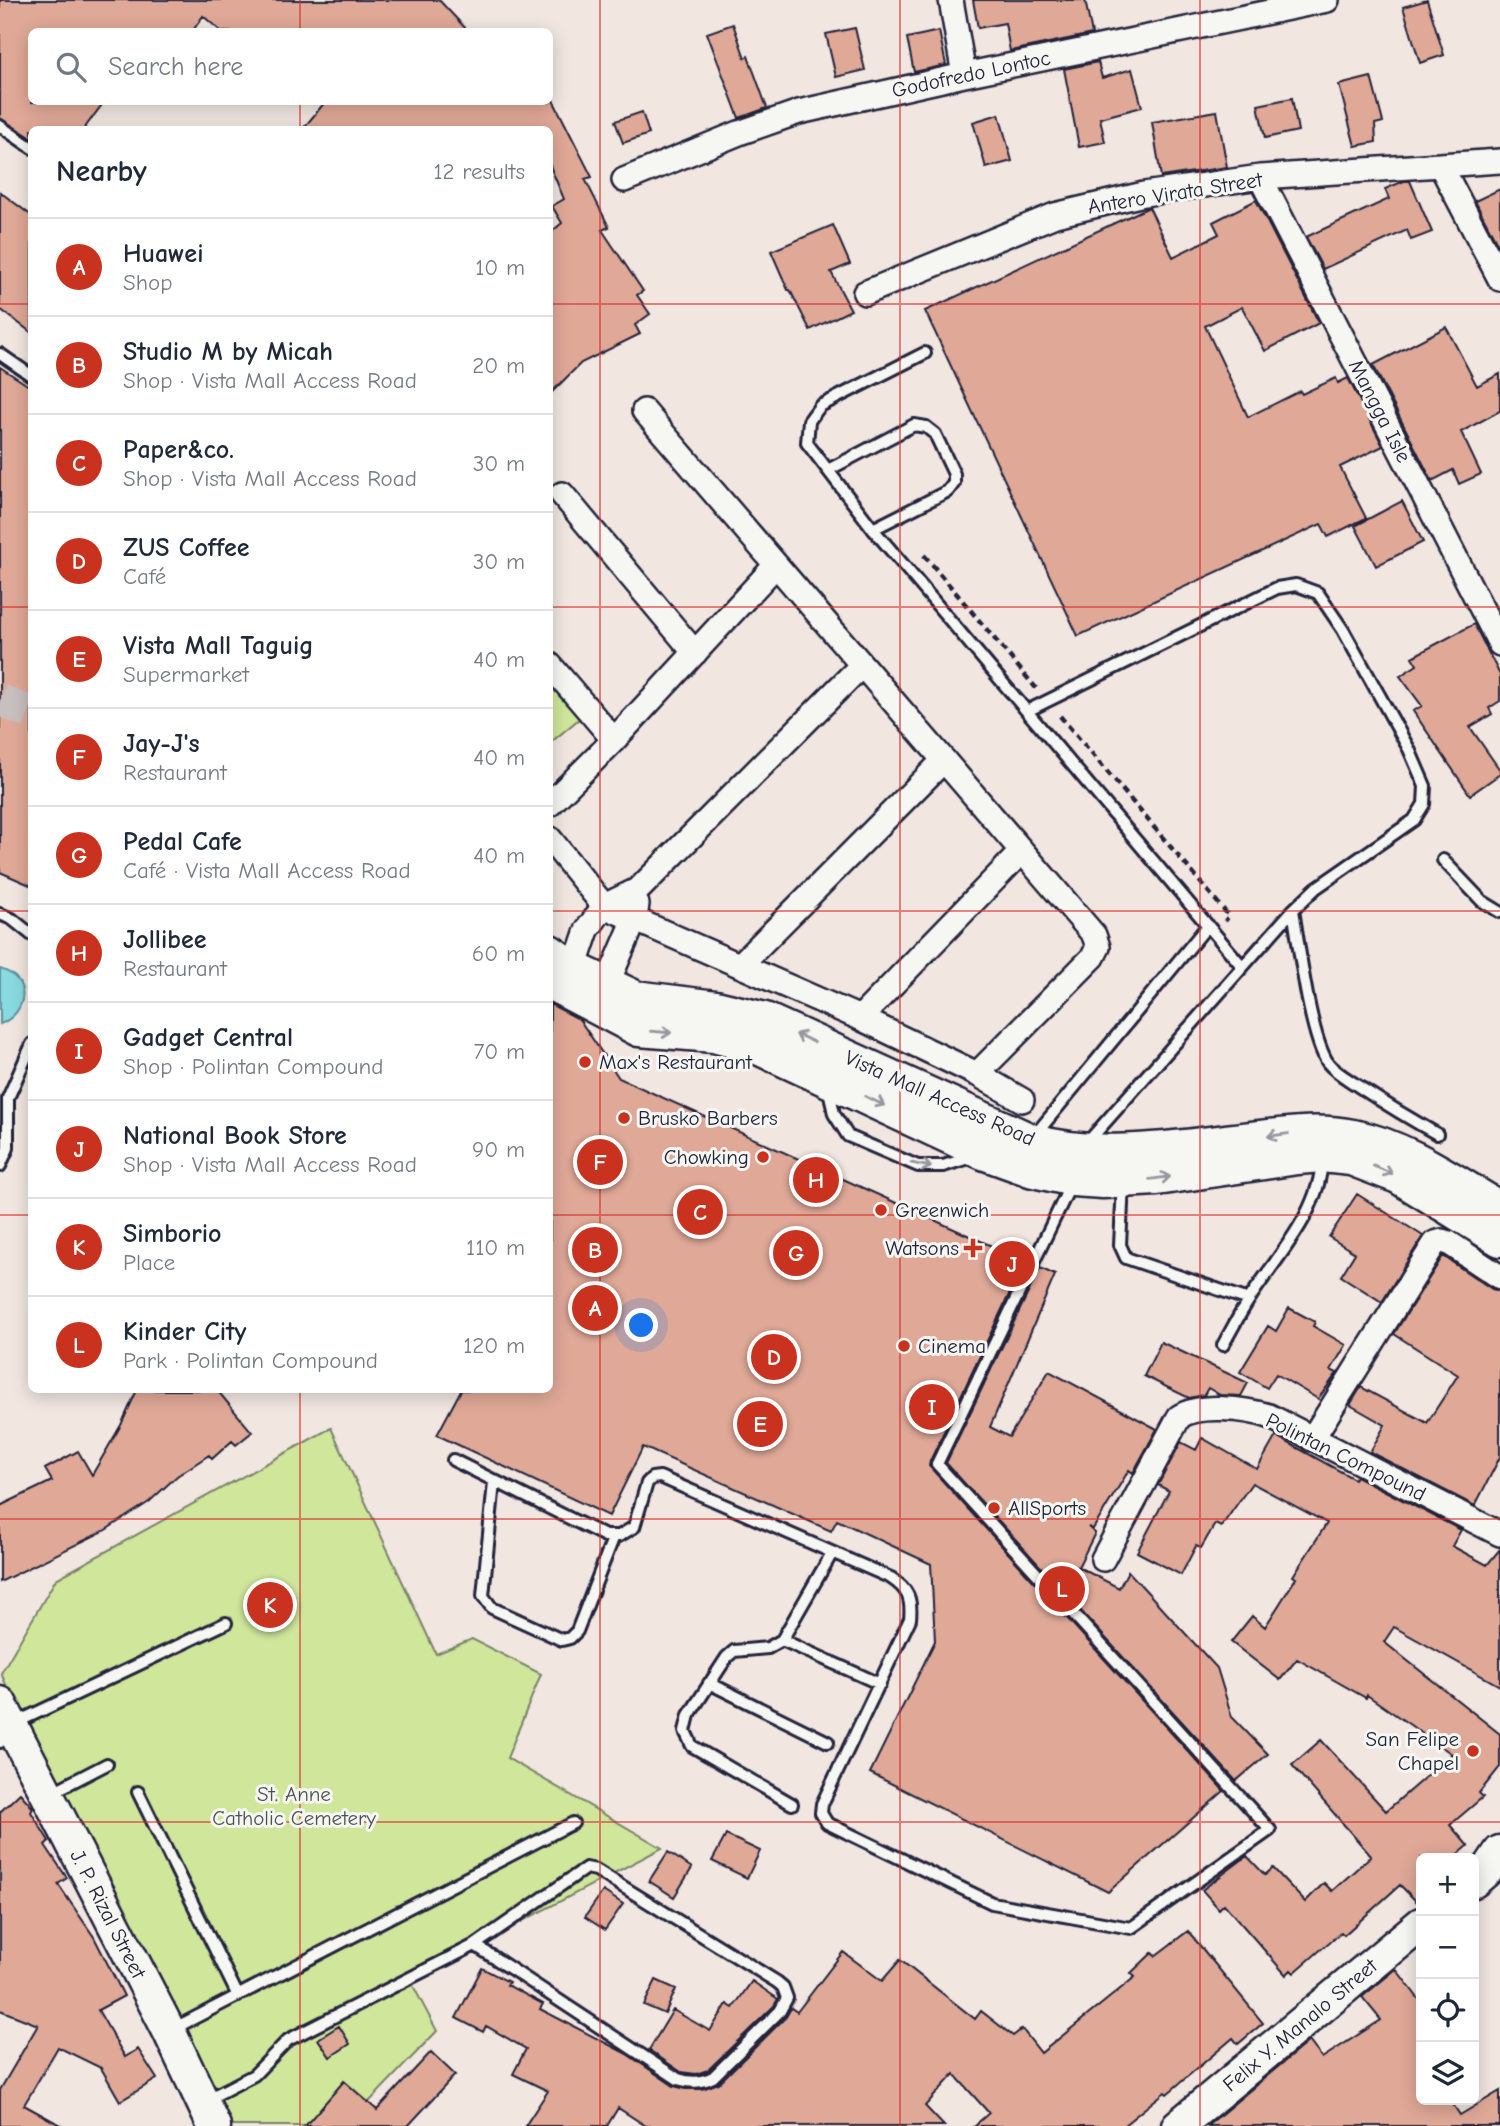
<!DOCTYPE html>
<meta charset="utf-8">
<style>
:root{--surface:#fff;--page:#f2f2f3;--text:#1f2937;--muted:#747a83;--line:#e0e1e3;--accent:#c8321e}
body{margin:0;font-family:"Comic Neue",sans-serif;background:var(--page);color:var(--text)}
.controls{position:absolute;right:21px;bottom:21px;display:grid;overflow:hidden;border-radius:10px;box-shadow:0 4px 18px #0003}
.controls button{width:63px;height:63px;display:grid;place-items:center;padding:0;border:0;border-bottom:2px solid var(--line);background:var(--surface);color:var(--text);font:35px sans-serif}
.you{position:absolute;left:642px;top:1326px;width:24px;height:24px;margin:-18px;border:5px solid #fff;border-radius:50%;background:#1a73e8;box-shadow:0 0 0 10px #1a73e833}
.badge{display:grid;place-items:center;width:46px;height:46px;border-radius:50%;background:var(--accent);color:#fff;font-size:23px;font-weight:700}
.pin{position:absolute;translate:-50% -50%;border:4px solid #fff;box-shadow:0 2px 7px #0006}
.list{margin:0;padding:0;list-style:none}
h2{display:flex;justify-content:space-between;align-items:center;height:91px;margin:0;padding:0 28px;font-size:30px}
h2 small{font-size:23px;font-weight:400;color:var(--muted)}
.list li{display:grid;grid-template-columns:46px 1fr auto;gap:21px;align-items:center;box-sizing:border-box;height:98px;padding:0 28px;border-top:2px solid var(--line)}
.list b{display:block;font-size:26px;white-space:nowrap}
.list p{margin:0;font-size:23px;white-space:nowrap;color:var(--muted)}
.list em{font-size:23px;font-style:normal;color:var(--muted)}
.icon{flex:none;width:38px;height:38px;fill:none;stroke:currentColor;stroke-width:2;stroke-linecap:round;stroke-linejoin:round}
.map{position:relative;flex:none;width:1500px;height:2126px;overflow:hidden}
.search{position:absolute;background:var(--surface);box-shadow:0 4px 18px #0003;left:28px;top:28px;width:525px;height:77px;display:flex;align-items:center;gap:18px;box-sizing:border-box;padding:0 24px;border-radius:10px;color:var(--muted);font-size:26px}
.panel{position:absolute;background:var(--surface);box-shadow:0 4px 18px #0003;left:28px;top:126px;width:525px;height:1267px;border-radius:10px}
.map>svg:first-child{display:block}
</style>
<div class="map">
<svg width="1500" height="2126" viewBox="0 0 1500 2126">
<rect width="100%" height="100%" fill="#f1e6e0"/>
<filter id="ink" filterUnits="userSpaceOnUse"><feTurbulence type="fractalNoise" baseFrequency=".0143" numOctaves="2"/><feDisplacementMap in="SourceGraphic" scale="14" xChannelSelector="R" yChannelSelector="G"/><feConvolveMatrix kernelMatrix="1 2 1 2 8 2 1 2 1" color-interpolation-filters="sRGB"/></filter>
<g filter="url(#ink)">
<path fill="#cfe69b" stroke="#78846b" stroke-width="2" d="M 550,682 L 580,718 L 550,743 Z
M 331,1428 L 436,1654 L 472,1639 L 541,1674 L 507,1758 L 662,1848 L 410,1980 L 437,2031 L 346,2126 L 220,2126 L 24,1728 L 1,1673 L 56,1579 Z"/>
<path fill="#88dae0" stroke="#5f909e" stroke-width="2" d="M 0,969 C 32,978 28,1013 0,1024 Z"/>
<path fill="#dfa897" stroke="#22223b" stroke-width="2" d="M 0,0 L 439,0 L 469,32 L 222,32 L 203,16 L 192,32 L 32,32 L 32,102 L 104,102 L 83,130 L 32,130 L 32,138 L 0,118 Z
M 973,0 L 1085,0 L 1092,34 L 1010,51 L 1005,23 L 978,28 Z
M 1427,0 L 1444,55 L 1420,63 L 1403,7 Z
M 733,24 L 745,58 L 748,56 L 767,108 L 739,118 L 707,33 Z
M 855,28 L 865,70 L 836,77 L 826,34 Z
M 939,31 L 946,65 L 914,72 L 907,38 Z
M 1098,62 L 1102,78 L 1132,69 L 1142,107 L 1100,118 L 1105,142 L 1079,147 L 1064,69 Z
M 1371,77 L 1383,122 L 1375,124 L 1376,142 L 1355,146 L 1339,85 Z
M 550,94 L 592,177 L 585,179 L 609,227 L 602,230 L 643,291 L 637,295 L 650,314 L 635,325 L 640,334 L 581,363 L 550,394 L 550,233 L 562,223 L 552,206 L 564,199 L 550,166 L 550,130 L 302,130 L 325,102 L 550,102 Z
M 1292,98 L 1298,131 L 1265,138 L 1258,105 Z
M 1217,111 L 1227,167 L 1161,177 L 1152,122 Z
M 642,112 L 649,134 L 623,143 L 615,121 Z
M 999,114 L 1012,161 L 986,168 L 973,122 Z
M 1404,181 L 1410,181 L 1432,232 L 1411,240 L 1407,230 L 1323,269 L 1306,237 L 1389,199 L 1385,189 Z
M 1500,189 L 1500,249 L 1475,201 Z
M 0,192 L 32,216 L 32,333 L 0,309 Z
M 1256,200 L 1319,323 L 1265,351 L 1242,307 L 1205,326 L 1248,417 L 1300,391 L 1302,394 L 1336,378 L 1338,383 L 1348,378 L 1383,446 L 1340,467 L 1366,518 L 1328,537 L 1321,524 L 1078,636 L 925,311 L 1147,208 L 1149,207 L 1173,257 L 1219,234 L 1213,222 Z
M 833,225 L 850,264 L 831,272 L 851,310 L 810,330 L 790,290 L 788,290 L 771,251 Z
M 1446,327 L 1477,386 L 1500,374 L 1500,411 L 1461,432 L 1481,474 L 1459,484 L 1453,470 L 1432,481 L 1373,365 Z
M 0,367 L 32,388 L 32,886 L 0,872 Z
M 1402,501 L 1423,542 L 1376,566 L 1355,526 Z
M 1474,624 L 1500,675 L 1500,701 L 1489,708 L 1492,714 L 1470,727 L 1500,770 L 1500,774 L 1470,795 L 1413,711 L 1422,706 L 1400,676 L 1417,665 L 1412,657 Z
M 550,1004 L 579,1019 L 619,1078 L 1025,1261 L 930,1461 L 929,1466 L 1224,1791 L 1108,1892 L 870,1773 L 935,1641 L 931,1564 L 837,1520 L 831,1531 L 643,1447 L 609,1516 L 437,1435 L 461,1390 L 550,1390 Z
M 1357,1194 L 1423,1236 L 1382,1302 L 1341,1276 L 1355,1253 L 1329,1237 Z
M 1443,1256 L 1492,1289 L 1500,1291 L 1500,1457 L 1475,1506 L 1370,1452 L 1385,1425 L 1350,1405 L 1361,1387 L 1427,1423 L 1458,1375 L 1394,1334 Z
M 1040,1268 L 1055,1275 L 990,1427 L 1009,1437 L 1049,1371 L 1157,1429 L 1133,1473 L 1129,1470 L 1093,1529 L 1088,1527 L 1095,1533 L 1078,1567 L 1119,1588 L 1128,1571 L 1217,1668 L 1232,1717 L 1268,1754 L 1236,1781 L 946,1463 Z
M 1289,1308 L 1315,1322 L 1313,1326 L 1346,1345 L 1331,1370 L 1337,1373 L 1318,1399 L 1276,1374 L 1267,1388 L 1240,1372 L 1268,1326 L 1276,1331 Z
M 1161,1342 L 1248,1383 L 1241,1396 L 1220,1395 L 1208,1388 L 1204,1395 L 1189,1398 L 1144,1376 Z
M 137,1390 L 217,1390 L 252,1432 L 236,1445 L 232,1441 L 212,1459 L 209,1455 L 177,1476 L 149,1502 L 104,1531 L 0,1582 L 0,1506 L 52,1481 L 45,1469 L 78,1451 L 92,1475 L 121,1425 Z
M 1276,1436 L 1354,1479 L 1356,1476 L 1461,1530 L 1452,1546 L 1487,1565 L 1500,1549 L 1500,1686 L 1394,1627 L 1384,1642 L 1500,1734 L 1500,1767 L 1479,1793 L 1483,1797 L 1450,1825 L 1468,1846 L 1454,1858 L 1421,1858 L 1421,1906 L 1400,1885 L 1344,1935 L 1341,1932 L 1294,1973 L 1291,1970 L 1286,1975 L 1224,1904 L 1219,1909 L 1202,1890 L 1247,1856 L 1265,1875 L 1273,1868 L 1305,1902 L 1324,1883 L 1332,1891 L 1371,1856 L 1292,1765 L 1321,1740 L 1386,1811 L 1452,1754 L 1367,1695 L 1366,1698 L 1297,1659 L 1280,1680 L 1231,1642 L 1252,1616 L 1265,1627 L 1296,1578 L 1293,1576 L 1327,1523 L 1252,1483 L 1221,1527 L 1215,1524 L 1201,1548 L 1196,1546 L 1181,1575 L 1137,1552 L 1169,1491 L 1158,1485 L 1181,1442 L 1196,1450 L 1202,1438 L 1257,1469 Z
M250 1603a20 20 0 1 1 40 0a20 20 0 1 1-40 0Z
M 20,1793 L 33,1808 L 31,1812 L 49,1841 L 45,1845 L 67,1878 L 58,1884 L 94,1937 L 124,1996 L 98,2010 L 125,2057 L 138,2049 L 157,2079 L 120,2101 L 101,2068 L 58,2047 L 24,2105 L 62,2126 L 0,2126 L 0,2090 L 38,2025 L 0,2010 L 0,1812 Z
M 726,1835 L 760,1851 L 747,1878 L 712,1861 Z
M 668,1852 L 692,1868 L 674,1897 L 649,1881 Z
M 603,1891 L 623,1904 L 605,1930 L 585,1917 Z
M 1188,1931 L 1263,2023 L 1238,2044 L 1233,2038 L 1167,2094 L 1165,2092 L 1123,2126 L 974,2126 L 989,2113 L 954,2074 L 925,2106 L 944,2126 L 646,2126 L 618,2108 L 607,2126 L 525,2126 L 548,2091 L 513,2074 L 526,2049 L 486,2026 L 483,2032 L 456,2018 L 482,1968 L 509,1982 L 507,1985 L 543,2004 L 540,2009 L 627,2054 L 674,2086 L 686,2089 L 702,2089 L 719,2083 L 786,2017 L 791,2008 L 797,2012 L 843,1952 L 882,1981 L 900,1960 L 975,2019 L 981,2011 L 1013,2036 L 1022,2029 L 1041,2053 L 1135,1977 L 1131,1973 L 1152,1953 L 1155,1956 Z
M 1396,1969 L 1421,2002 L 1421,2100 L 1450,2100 L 1460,2115 L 1500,2091 L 1500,2126 L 1207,2126 L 1309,2041 L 1322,2058 L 1381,2020 L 1362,1997 Z
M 656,1980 L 676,1989 L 665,2014 L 644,2005 Z
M 752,1981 L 778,1999 L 774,2006 L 708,2070 L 696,2074 L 681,2072 L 649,2050 L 673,2010 L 710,2031 L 727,2004 L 733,2008 Z
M 339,2026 L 350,2044 L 330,2057 L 318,2039 Z
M 431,2052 L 455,2075 L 408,2126 L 305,2126 L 344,2081 L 377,2110 Z"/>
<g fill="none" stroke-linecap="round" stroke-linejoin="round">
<path stroke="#c8bfbf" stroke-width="32" stroke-dasharray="32 16" stroke-linecap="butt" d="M 0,700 L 32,714"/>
<defs>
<path id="lane" d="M 0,126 L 32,148
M 925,353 L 820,406 L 809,421 L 807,443 L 873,529 L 1242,966
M 0,354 L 32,376
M 828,470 L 914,425 L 926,427 L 935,434 L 954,474 L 954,483 L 948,491 L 873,529
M 1027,711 L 1277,588 L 1296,585 L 1318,593 L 1343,630 L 1409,749 L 1425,786 L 1424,804 L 1414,820 L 1316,888 L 1293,910 L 1086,1144
M 1443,860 L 1482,901 L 1500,912
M 1293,910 C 1299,945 1310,1037 1328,1063 C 1336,1073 1348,1079 1358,1086 C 1384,1103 1410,1119 1437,1134
M 0,914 L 12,919 L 32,935
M 828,1085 L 834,1114 L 848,1136 L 918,1166 L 943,1166 L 975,1156
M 1035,1135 L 1208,925
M 0,1166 L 8,1148 L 8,1098 L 32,1044
M 1123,1184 L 1120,1245 L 1126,1258 L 1249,1300
M 1223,1345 C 1232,1329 1240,1313 1250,1298 C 1278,1255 1320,1212 1322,1159
M 453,1460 L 605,1536 L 619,1536 L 634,1527 L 647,1483 L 652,1478 L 660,1477 L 891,1578 C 908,1589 912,1599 910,1619 L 822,1804 L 821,1813 L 827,1823 L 992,1903 L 1131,1928 L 1270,1830 L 937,1464 L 1071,1184
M 494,1482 L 483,1596 L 492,1608 L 562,1640 L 570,1638 L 577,1631 L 614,1536
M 782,1640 L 880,1684
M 709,1683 L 828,1742
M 0,1742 L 11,1725 L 226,1623
M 138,1792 L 238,1996
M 49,1794 L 107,1764
M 792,1804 L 692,1746 L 685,1731 L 689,1715 L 727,1657 L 734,1651 L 768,1648 L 782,1640 L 832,1553
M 171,2030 L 573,1823
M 206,2100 L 254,2075 L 288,2040 L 475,1945 L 586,1868 L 596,1870 L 777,1982 L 783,1987 L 787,1998 L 780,2011 L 713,2077 C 701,2083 691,2083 678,2079 L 475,1945"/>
<path id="street" d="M 951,0 L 964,75
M 1441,166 L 1500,279
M 1260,177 L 1500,644
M 624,180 L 739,133 L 799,112 L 964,75 L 1327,0
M 865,293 L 1055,215 L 1144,194 L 1260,177 L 1500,161
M 644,411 L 1094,935 L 1098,947 L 1093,957 L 977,1074
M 562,494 L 695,653
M 550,665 L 614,740
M 550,804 L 614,740 L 776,565
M 550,839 L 604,906 L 860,1018 L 977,1074 L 1022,1100
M 740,965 L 944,760
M 570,980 L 587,930 L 604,906 L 639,889 L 862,665
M 602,996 L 635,919 L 637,904
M 860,1018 L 1022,851
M 1312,1439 L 1435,1243 L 1442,1241 L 1449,1243 L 1500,1277
M 1103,1559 L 1179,1417 C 1199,1403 1246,1409 1269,1416 L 1500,1534"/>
<path id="secondary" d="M 550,951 L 574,968 L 635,997 L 716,1007 L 765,1019 L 1031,1140 C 1103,1161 1179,1146 1252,1138 C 1286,1134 1319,1129 1353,1136 C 1406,1146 1454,1181 1500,1208
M 557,987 L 639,1030 L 714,1036 L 758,1048 L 983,1153 L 1033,1171 L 1073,1180 L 1103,1182 L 1157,1179 L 1297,1158 L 1322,1156 L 1351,1159 L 1398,1177 L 1500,1240
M 0,1703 L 169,2031 L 214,2126
M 1474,1881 L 1490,1867 L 1500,1852
M 1178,2126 L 1421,1924"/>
</defs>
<use href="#lane" stroke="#22223b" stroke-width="16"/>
<use href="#street" stroke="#22223b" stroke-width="28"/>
<use href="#secondary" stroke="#22223b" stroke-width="37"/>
<path stroke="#22223b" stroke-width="4.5" stroke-dasharray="7 5" stroke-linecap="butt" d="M 924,555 L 1036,688
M 1060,716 L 1229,916 L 1225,921
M247 1603a23 23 0 1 1 46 0a23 23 0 1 1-46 0Z"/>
<use href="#lane" stroke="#f6f6f2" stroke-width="10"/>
<use href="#street" stroke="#f6f6f2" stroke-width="23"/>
<use href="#secondary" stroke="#f6f6f2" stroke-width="32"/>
</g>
<defs><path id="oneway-shaft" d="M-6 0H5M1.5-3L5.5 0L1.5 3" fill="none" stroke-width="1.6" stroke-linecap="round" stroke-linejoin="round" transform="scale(1.75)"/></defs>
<g stroke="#9797a0">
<use href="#oneway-shaft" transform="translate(661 1032) rotate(5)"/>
<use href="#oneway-shaft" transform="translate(805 1038) rotate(-155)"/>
<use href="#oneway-shaft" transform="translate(875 1101) rotate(26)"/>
<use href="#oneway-shaft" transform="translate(1278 1135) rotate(173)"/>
<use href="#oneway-shaft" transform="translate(921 1165) rotate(12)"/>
<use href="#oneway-shaft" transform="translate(1383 1170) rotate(23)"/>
<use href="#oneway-shaft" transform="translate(1160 1178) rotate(-7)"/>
</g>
</g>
<path fill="none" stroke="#d62828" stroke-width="2" stroke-opacity="0.55" d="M 300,0 L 300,32M 600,0 L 600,2126M 900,0 L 900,2126M 1200,0 L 1200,2126M 300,102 L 300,130M 0,304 L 32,304M 550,304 L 1500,304M 0,607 L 32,607M 550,607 L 1500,607M 0,911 L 32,911M 550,911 L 1500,911M 0,1215 L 32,1215M 550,1215 L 1500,1215M 300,1390 L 300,2126M 0,1519 L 1500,1519M 0,1822 L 1500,1822"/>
<g fill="#c8321e" stroke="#f6f6f2" stroke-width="2.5">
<circle cx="585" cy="1062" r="7"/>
<circle cx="624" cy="1118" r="7"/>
<circle cx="763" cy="1157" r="7"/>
<circle cx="881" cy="1210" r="7"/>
<path d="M969.5 1237.5h7v7h7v7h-7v7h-7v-7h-7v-7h7z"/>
<circle cx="904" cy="1346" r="7"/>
<circle cx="994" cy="1508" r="7"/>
<circle cx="1473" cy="1751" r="7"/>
</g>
<g text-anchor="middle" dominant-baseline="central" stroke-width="6" stroke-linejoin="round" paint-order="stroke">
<g font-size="21" fill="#22223b" stroke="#f6f6f2">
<text transform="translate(971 74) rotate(-12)">Godofredo Lontoc</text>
<text transform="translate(1175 193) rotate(-9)">Antero Virata Street</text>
<text transform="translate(1380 411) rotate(63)">Mangga Isle</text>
<text transform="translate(940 1098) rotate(24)">Vista Mall Access Road</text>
<text transform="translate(1346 1457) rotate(26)">Polintan Compound</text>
<text transform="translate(108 1914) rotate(63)">J. P. Rizal Street</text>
<text transform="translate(1300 2025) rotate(-40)">Felix Y. Manalo Street</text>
</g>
<g font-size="21" fill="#22223b" stroke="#f6f6f2" text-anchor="start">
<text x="599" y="1062">Max's Restaurant</text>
<text x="638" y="1118">Brusko Barbers</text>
<text x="749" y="1157" text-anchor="end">Chowking</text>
<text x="895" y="1210">Greenwich</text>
<text x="959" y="1248" text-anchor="end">Watsons</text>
<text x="918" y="1346">Cinema</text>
<text x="1008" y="1508">AllSports</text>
<text x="1459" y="1739" text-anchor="end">San Felipe<tspan x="1459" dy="24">Chapel</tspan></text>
</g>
<g font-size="21" fill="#4d5353" stroke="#f6f6f2">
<text x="294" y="1794">St. Anne<tspan x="294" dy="24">Catholic Cemetery</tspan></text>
</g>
</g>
</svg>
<div class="controls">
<button>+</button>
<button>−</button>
<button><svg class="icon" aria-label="locate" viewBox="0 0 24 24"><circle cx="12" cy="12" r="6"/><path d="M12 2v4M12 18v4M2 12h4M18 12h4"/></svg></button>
<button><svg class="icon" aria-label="layers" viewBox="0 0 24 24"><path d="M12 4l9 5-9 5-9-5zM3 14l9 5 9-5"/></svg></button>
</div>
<div class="you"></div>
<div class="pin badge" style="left:595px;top:1308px">A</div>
<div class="pin badge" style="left:595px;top:1250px">B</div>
<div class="pin badge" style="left:700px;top:1212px">C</div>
<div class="pin badge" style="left:774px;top:1357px">D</div>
<div class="pin badge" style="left:760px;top:1424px">E</div>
<div class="pin badge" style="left:600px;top:1162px">F</div>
<div class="pin badge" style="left:796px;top:1253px">G</div>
<div class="pin badge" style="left:816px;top:1180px">H</div>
<div class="pin badge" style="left:932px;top:1407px">I</div>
<div class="pin badge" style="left:1012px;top:1264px">J</div>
<div class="pin badge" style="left:270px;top:1605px">K</div>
<div class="pin badge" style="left:1062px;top:1589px">L</div>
<div class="search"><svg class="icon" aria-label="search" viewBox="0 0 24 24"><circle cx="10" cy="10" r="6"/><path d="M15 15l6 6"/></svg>Search here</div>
<section class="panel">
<h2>Nearby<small>12 results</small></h2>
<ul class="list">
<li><span class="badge">A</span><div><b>Huawei</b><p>Shop</p></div><em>10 m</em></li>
<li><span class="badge">B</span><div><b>Studio M by Micah</b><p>Shop · Vista Mall Access Road</p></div><em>20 m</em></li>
<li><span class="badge">C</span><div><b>Paper&amp;co.</b><p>Shop · Vista Mall Access Road</p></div><em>30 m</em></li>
<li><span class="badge">D</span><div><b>ZUS Coffee</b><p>Café</p></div><em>30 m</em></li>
<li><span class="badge">E</span><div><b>Vista Mall Taguig</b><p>Supermarket</p></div><em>40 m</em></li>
<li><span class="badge">F</span><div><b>Jay-J's</b><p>Restaurant</p></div><em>40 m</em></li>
<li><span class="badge">G</span><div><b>Pedal Cafe</b><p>Café · Vista Mall Access Road</p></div><em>40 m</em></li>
<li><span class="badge">H</span><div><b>Jollibee</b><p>Restaurant</p></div><em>60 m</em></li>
<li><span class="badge">I</span><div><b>Gadget Central</b><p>Shop · Polintan Compound</p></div><em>70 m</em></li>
<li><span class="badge">J</span><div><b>National Book Store</b><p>Shop · Vista Mall Access Road</p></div><em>90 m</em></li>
<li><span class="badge">K</span><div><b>Simborio</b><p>Place</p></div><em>110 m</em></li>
<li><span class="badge">L</span><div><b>Kinder City</b><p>Park · Polintan Compound</p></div><em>120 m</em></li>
</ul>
</section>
</div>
